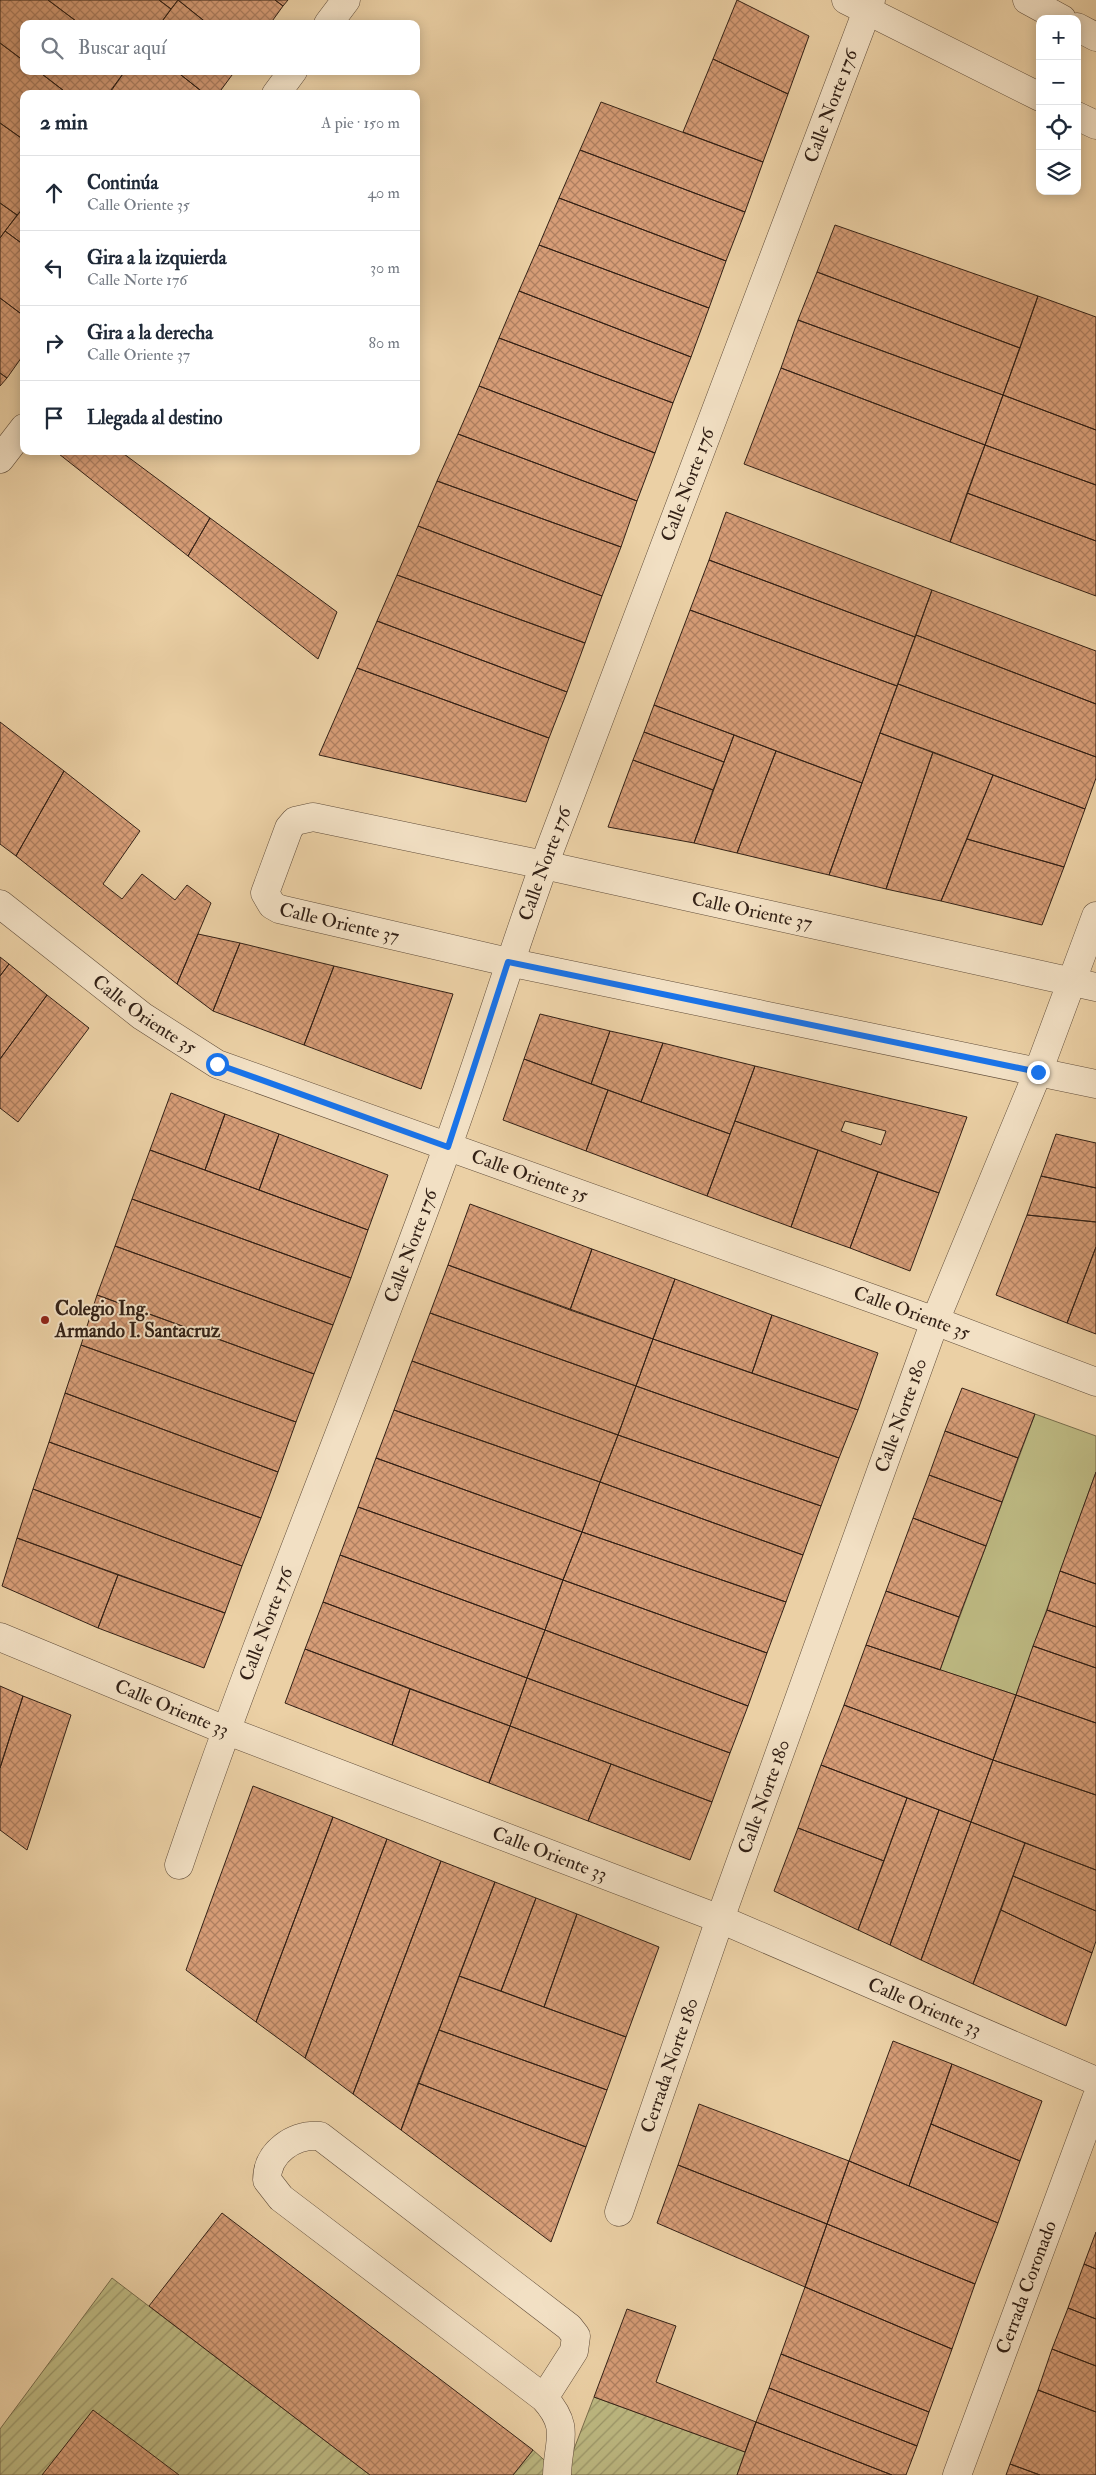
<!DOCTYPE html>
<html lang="es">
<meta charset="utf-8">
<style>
:root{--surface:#fff;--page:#f2f2f3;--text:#1f2937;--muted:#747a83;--line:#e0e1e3}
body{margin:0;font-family:"IM FELL Double Pica",serif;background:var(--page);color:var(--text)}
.controls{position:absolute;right:15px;top:15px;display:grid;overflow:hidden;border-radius:10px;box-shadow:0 2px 12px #0003}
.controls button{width:45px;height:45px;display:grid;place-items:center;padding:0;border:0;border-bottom:1px solid var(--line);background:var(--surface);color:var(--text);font:25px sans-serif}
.stop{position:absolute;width:15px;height:15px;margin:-11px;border:4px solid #1a73e8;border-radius:50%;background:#fff}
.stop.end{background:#1a73e8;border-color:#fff;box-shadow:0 1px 5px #0008}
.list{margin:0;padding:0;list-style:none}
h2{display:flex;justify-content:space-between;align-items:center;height:65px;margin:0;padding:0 20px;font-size:21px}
h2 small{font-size:16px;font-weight:400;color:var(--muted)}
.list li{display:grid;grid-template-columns:32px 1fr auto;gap:15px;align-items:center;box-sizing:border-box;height:75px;padding:0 20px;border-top:1px solid var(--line)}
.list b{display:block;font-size:19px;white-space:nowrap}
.list p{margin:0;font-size:16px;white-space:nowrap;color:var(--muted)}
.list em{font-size:16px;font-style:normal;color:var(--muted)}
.icon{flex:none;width:28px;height:28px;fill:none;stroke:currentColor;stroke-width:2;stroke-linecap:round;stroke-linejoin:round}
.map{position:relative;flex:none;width:1096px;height:2475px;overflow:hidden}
.search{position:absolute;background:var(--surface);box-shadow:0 2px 12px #0003;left:20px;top:20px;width:400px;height:55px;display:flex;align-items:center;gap:12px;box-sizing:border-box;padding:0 18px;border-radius:10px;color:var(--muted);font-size:19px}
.panel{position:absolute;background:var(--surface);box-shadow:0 2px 12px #0003;left:20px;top:90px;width:400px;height:365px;border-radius:10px}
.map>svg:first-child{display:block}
</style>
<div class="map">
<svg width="1096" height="2475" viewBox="0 0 1096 2475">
<defs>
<pattern id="garden-furrows" width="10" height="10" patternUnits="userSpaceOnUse" patternTransform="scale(1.25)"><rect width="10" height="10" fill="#bdb982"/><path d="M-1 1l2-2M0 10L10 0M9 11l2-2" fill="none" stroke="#9a9669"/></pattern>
<pattern id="building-cross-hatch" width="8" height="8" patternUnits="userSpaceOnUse" patternTransform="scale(1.25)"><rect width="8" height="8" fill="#d79d77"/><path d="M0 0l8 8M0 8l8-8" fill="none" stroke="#af8061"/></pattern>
</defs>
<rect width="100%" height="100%" fill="#ebd0a5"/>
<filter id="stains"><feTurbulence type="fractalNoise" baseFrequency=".004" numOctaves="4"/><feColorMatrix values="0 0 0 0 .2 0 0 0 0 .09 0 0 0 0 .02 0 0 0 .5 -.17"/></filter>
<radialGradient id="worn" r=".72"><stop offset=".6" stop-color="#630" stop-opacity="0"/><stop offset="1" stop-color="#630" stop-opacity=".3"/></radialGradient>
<path fill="#bdb982" stroke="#786d4c" d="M 1035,1414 L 1096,1436 L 1096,1472 L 1016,1695 L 940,1670 Z"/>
<path fill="url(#garden-furrows)" stroke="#786d4c" d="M 112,2278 L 370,2475 L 0,2475 L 0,2429 Z
M 594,2397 L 745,2452 L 737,2475 L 564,2475 Z
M 533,2450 L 561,2475 L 513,2475 Z"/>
<path fill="url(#building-cross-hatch)" stroke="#332116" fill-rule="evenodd" d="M 0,0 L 48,0 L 80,24 L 24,24 L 24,61 L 0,43 Z
M 48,0 L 159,0 L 171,9 L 160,24 L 80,24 Z
M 159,0 L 178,0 L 171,9 Z
M 178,0 L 275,0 L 283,6 L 270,24 L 208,24 Z
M 178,0 L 208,24 L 160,24 Z
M 275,0 L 288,0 L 283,6 Z
M 737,0 L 809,36 L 788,94 L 713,59 Z
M 0,43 L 24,61 L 24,71 L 38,71 L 68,94 L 24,94 L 24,140 L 0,123 Z
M 713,59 L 788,94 L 763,162 L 683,132 Z
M 38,71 L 125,71 L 108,94 L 68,94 Z
M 125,71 L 176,71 L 205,94 L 109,94 Z
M 176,71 L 235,71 L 218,94 L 205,94 Z
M 601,102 L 763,162 L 745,212 L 580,150 Z
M 0,123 L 24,140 L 24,207 L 17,215 L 0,203 Z
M 580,150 L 745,212 L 726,261 L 559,198 Z
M 559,198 L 726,261 L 709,308 L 539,245 Z
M 0,203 L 17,215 L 0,238 Z
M 24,207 L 24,245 L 5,231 Z
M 835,225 L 1038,296 L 1020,348 L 817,272 Z
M 5,231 L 24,245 L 24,316 L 0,298 L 0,238 Z
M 539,245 L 709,308 L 691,357 L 519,291 Z
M 817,272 L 1020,348 L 1003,395 L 798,320 Z
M 519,291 L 691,357 L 673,403 L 499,338 Z
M 1038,296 L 1096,317 L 1096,430 L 1003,395 Z
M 0,298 L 24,316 L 24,354 L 7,378 L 0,373 Z
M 798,320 L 1003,395 L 985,445 L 781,368 Z
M 499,338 L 673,403 L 655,453 L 479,386 Z
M 781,368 L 985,445 L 950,542 L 744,464 Z
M 0,373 L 7,378 L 0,386 Z
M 479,386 L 655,453 L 637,501 L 458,434 Z
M 1003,395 L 1096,430 L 1096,485 L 985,445 Z
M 458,434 L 637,501 L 621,547 L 437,481 Z
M 985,445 L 1096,485 L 1096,541 L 967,493 Z
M 61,451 L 120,451 L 210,518 L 188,556 L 59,454 Z
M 437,481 L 621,547 L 602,596 L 418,526 Z
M 967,493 L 1096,541 L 1096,596 L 950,542 Z
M 726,512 L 932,590 L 915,637 L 709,560 Z
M 210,518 L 337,612 L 318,659 L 188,556 Z
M 418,526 L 602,596 L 585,643 L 397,575 Z
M 709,560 L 915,637 L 897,686 L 690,610 Z
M 397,575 L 585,643 L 567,692 L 377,621 Z
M 932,590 L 1096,651 L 1096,704 L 916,635 Z
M 690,610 L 897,686 L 862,783 L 654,705 Z
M 377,621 L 567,692 L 549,738 L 357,668 Z
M 916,635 L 1096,704 L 1096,757 L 898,684 Z
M 357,668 L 549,738 L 526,802 L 319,755 Z
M 898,684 L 1096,757 L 1096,778 L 1085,809 L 880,733 Z
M 654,705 L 734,735 L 724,762 L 644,732 Z
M 0,722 L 64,771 L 16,856 L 0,844 Z
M 644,732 L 724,762 L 713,790 L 633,760 Z
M 880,733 L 933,752 L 886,889 L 829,875 Z
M 734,735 L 776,751 L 737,853 L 694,843 Z
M 776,751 L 862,783 L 829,875 L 737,853 Z
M 933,752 L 993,775 L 941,901 L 886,889 Z
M 633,760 L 713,790 L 694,843 L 608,827 Z
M 64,771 L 140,831 L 103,884 L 122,899 L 142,874 L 175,900 L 187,885 L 211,903 L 177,984 L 16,856 Z
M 993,775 L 1085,809 L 1064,867 L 967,839 Z
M 967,839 L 1064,867 L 1042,925 L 941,901 Z
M 198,934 L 240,943 L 213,1011 L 177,984 Z
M 240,943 L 334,966 L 304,1045 L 213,1011 Z
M 0,957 L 9,964 L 0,976 Z
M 9,964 L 47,995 L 0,1059 L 0,976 Z
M 334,966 L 453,994 L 421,1089 L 304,1045 Z
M 47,995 L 89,1028 L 18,1122 L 0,1108 L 0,1059 Z
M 540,1014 L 610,1031 L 591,1084 L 524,1059 Z
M 610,1031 L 663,1043 L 641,1102 L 591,1084 Z
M 663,1043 L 755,1066 L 730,1134 L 641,1102 Z
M 524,1059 L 608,1090 L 586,1151 L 503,1120 Z
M 755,1066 L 967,1117 L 939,1193 L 735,1121 ZM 845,1121 L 886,1131 L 881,1145 L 841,1131 Z
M 608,1090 L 730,1134 L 707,1196 L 586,1151 Z
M 171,1093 L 225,1114 L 205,1170 L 150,1150 Z
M 225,1114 L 279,1134 L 259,1190 L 205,1170 Z
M 735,1121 L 818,1150 L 791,1227 L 707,1196 Z
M 279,1134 L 388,1175 L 368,1230 L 259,1190 Z
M 1056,1134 L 1096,1143 L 1096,1188 L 1041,1176 Z
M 150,1150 L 368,1230 L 351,1278 L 132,1199 Z
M 818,1150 L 878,1172 L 850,1248 L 791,1227 Z
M 878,1172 L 939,1193 L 910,1271 L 850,1248 Z
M 1041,1176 L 1096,1188 L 1096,1222 L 1027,1215 Z
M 132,1199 L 351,1278 L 333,1325 L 115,1246 Z
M 470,1204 L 592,1249 L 570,1310 L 448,1265 Z
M 1027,1215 L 1096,1222 L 1096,1247 L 1067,1323 L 996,1295 Z
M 115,1246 L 333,1325 L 314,1374 L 97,1295 Z
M 1096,1247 L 1096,1334 L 1067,1323 Z
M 592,1249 L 675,1279 L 653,1339 L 570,1310 Z
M 448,1265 L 653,1339 L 636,1386 L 430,1313 Z
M 675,1279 L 772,1315 L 752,1373 L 653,1339 Z
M 97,1295 L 314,1374 L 296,1422 L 81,1345 Z
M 430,1313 L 636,1386 L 618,1435 L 412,1361 Z
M 772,1315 L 878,1353 L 858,1410 L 752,1373 Z
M 653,1339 L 858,1410 L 839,1458 L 636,1386 Z
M 81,1345 L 296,1422 L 278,1472 L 65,1393 Z
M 412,1361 L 618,1435 L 600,1482 L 394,1410 Z
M 636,1386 L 839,1458 L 821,1506 L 618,1435 Z
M 962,1388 L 1035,1414 L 1018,1458 L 945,1431 Z
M 65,1393 L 278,1472 L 261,1518 L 49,1442 Z
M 394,1410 L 600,1482 L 582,1532 L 376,1458 Z
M 945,1431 L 1018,1458 L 1002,1502 L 929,1475 Z
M 618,1435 L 821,1506 L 803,1555 L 600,1482 Z
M 49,1442 L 261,1518 L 242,1566 L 33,1489 Z
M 376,1458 L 582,1532 L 563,1580 L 358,1507 Z
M 1096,1472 L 1096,1584 L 1060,1571 Z
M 929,1475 L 1002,1502 L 986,1546 L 913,1518 Z
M 600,1482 L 803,1555 L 786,1602 L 582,1532 Z
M 33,1489 L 242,1566 L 225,1613 L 17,1538 Z
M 358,1507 L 563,1580 L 545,1630 L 340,1555 Z
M 913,1518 L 986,1546 L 959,1617 L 886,1591 Z
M 582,1532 L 786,1602 L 767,1653 L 563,1580 Z
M 17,1538 L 118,1575 L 98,1628 L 2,1586 Z
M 340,1555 L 545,1630 L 527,1678 L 323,1602 Z
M 1060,1571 L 1096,1584 L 1096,1627 L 1047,1610 Z
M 118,1575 L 225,1613 L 204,1668 L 98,1628 Z
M 563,1580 L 767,1653 L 748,1706 L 545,1630 Z
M 886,1591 L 959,1617 L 940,1670 L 866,1645 Z
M 323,1602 L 527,1678 L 510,1726 L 305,1649 Z
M 1047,1610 L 1096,1627 L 1096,1668 L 1033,1646 Z
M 545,1630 L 748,1706 L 730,1753 L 527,1678 Z
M 866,1645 L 1016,1695 L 993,1760 L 844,1705 Z
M 1033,1646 L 1096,1668 L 1096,1723 L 1016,1695 Z
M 305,1649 L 410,1689 L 392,1745 L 285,1703 Z
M 527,1678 L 730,1753 L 712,1802 L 510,1726 Z
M 0,1686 L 23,1696 L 0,1768 Z
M 410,1689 L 510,1726 L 489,1783 L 392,1745 Z
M 1016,1695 L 1096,1723 L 1096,1795 L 993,1760 Z
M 23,1696 L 71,1715 L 27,1850 L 0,1830 L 0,1768 Z
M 844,1705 L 993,1760 L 971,1822 L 821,1765 Z
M 510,1726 L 611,1764 L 588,1821 L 489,1783 Z
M 993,1760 L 1096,1795 L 1096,1870 L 971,1822 Z
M 611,1764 L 712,1802 L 690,1860 L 588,1821 Z
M 821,1765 L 907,1798 L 884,1861 L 798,1828 Z
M 253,1786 L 333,1817 L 256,2022 L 186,1970 Z
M 907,1798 L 939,1810 L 890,1945 L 858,1930 Z
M 939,1810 L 971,1822 L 921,1960 L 890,1945 Z
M 333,1817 L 387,1839 L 305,2058 L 256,2022 Z
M 971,1822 L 1025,1843 L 973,1984 L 921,1960 Z
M 798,1828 L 884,1861 L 858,1930 L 774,1891 Z
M 387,1839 L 441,1861 L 353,2094 L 305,2058 Z
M 1025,1843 L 1096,1870 L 1096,1911 L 1013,1876 Z
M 441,1861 L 495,1882 L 401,2130 L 353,2094 Z
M 1013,1876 L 1096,1911 L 1096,1941 L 1092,1953 L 1001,1910 Z
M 495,1882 L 536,1898 L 501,1991 L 459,1976 Z
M 536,1898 L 577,1914 L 544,2007 L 501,1991 Z
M 1001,1910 L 1092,1953 L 1066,2026 L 973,1984 Z
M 577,1914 L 659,1947 L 626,2037 L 544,2007 Z
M 459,1976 L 626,2037 L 607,2090 L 439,2030 Z
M 439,2030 L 607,2090 L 586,2147 L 418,2083 Z
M 893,2041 L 952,2064 L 909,2186 L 849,2161 Z
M 952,2064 L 1042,2101 L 1020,2161 L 931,2124 Z
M 418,2083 L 586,2147 L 551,2242 L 401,2130 Z
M 699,2104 L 849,2161 L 827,2224 L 678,2165 Z
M 931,2124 L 1020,2161 L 998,2223 L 909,2186 Z
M 849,2161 L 998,2223 L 975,2284 L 827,2224 Z
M 678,2165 L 827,2224 L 805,2287 L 657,2223 Z
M 222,2213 L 533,2450 L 513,2475 L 370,2475 L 149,2306 Z
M 827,2224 L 975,2284 L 952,2349 L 805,2287 Z
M 1096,2232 L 1096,2269 L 1084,2264 Z
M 1084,2264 L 1096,2269 L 1096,2319 L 1068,2308 Z
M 805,2287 L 952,2349 L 929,2412 L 781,2354 Z
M 1068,2308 L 1096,2319 L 1096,2366 L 1052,2349 Z
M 627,2309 L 676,2326 L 656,2382 L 756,2422 L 745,2452 L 594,2397 Z
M 1052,2349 L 1096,2366 L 1096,2412 L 1038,2390 Z
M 781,2354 L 929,2412 L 917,2446 L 769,2388 Z
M 769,2388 L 917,2446 L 906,2475 L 892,2475 L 756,2422 Z
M 1038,2390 L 1096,2412 L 1096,2475 L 1040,2475 L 1010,2464 Z
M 93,2410 L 179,2475 L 42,2475 Z
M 756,2422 L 892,2475 L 737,2475 Z
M 1010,2464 L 1040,2475 L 1006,2475 Z"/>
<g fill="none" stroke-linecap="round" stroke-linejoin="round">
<defs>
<g id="minor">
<path d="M 846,0 L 1040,97"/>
<path d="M 1027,0 L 1062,19"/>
<path d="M 328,24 L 346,0"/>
<path d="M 1077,27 L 1096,37"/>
<path d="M 276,94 L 293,71"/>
<path d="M 1077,116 L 1096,125"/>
<path d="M 0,459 L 24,428"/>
<path id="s1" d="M 0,904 L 142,1016 L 217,1064 L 935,1321 L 1096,1382"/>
<path id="s2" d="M 1096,987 L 544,865 L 313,817 L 295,821 L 289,828 L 265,893 L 272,905 L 279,909 L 508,962 L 1096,1084"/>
<path id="s3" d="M 0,1637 L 225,1730 L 720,1919 L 1096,2081"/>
<path id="s4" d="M 179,1865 C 261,1623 361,1388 447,1148 C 481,1055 510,959 544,865 L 871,0"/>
<path id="s5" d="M 619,2212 L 720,1919 L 935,1321 L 1038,1072 L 1096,916"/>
<path d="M 544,2398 L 574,2351 L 576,2336 L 569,2327 L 320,2136 C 294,2134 267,2152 267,2180 L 281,2198 L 544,2398 C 571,2428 558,2440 557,2475"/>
<path id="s6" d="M 957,2475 L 1096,2099"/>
</g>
</defs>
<use href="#minor" stroke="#614d3a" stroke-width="29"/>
<use href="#minor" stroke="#f2e0c4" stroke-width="28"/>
</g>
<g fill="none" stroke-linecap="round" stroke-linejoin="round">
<path stroke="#1a73e8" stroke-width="6" d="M 217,1064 L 448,1147 L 508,962 L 1038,1072"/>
</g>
<circle fill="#8f2418" stroke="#f2e0c4" stroke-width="2" cx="45" cy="1320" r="5"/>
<g text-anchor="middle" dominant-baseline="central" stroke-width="4" stroke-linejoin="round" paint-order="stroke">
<g font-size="19" fill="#332116" stroke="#f2e0c4">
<text stroke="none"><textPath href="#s4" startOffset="1876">Calle Norte 176</textPath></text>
<text stroke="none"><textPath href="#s4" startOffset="1471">Calle Norte 176</textPath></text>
<text stroke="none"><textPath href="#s4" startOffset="1066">Calle Norte 176</textPath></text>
<text transform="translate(752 911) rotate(12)">Calle Oriente 37</text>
<text stroke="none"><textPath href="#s2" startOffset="982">Calle Oriente 37</textPath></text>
<text stroke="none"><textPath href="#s1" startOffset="182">Calle Oriente 35</textPath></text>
<text stroke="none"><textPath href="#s1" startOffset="602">Calle Oriente 35</textPath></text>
<text stroke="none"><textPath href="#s4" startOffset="661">Calle Norte 176</textPath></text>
<text stroke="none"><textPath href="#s1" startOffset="1008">Calle Oriente 35</textPath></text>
<text stroke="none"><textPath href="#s5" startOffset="845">Calle Norte 180</textPath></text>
<text stroke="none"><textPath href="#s4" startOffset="256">Calle Norte 176</textPath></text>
<text stroke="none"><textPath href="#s3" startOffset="186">Calle Oriente 33</textPath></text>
<text stroke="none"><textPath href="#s5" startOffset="440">Calle Norte 180</textPath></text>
<text stroke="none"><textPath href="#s3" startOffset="591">Calle Oriente 33</textPath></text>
<text stroke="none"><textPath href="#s3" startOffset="996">Calle Oriente 33</textPath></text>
<text stroke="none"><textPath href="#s5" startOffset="155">Cerrada Norte 180</textPath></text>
<text stroke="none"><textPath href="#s6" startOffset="200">Cerrada Coronado</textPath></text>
</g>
<g font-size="19" font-weight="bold" fill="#332116" stroke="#f2e0c4" text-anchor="start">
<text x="55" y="1309">Colegio Ing.<tspan x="55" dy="22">Armando I. Santacruz</tspan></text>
</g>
</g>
<rect width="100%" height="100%" filter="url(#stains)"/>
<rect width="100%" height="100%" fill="url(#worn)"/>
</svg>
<div class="controls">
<button>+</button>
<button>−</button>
<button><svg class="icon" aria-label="locate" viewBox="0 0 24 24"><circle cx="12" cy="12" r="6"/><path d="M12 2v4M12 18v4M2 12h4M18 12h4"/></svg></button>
<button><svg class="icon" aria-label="layers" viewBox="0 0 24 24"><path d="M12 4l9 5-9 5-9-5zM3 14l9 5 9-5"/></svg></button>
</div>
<div class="stop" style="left:217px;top:1064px"></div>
<div class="stop end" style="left:1038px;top:1072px"></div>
<div class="search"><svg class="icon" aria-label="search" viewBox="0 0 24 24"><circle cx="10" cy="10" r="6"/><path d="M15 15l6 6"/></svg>Buscar aquí</div>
<section class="panel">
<h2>2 min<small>A pie · 150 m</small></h2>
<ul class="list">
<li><svg class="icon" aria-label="ahead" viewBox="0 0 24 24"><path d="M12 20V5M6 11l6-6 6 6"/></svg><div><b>Continúa</b><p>Calle Oriente 35</p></div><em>40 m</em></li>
<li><svg class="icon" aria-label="left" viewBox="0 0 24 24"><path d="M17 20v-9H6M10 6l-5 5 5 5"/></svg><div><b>Gira a la izquierda</b><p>Calle Norte 176</p></div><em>30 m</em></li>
<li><svg class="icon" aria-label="right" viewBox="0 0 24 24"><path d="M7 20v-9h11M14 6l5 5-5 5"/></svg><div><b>Gira a la derecha</b><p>Calle Oriente 37</p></div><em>80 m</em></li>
<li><svg class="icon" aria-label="arrive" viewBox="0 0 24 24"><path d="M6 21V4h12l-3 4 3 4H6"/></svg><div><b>Llegada al destino</b></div></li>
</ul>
</section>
</div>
